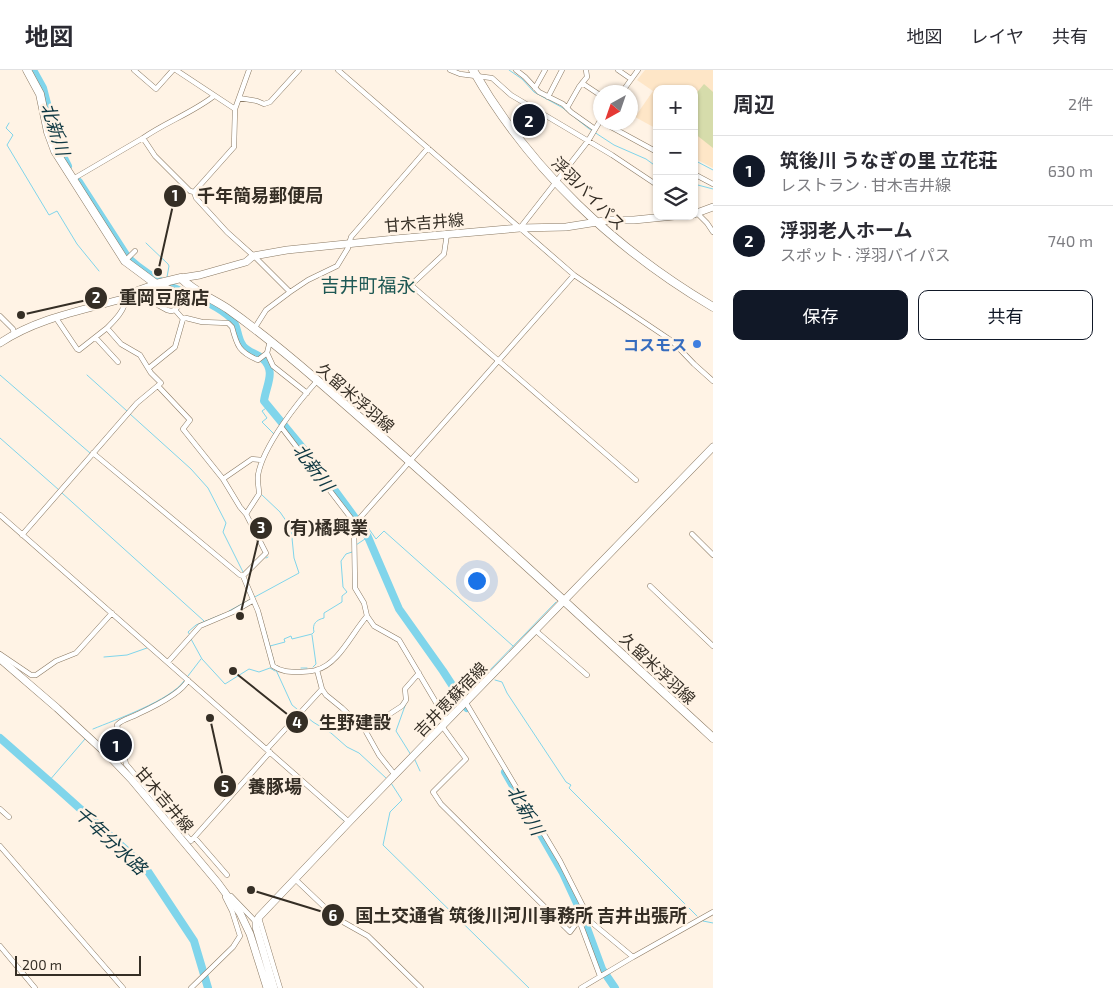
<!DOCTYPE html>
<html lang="ja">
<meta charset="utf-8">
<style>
:root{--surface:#fff;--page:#f7f7f7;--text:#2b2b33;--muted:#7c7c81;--line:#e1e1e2;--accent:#111827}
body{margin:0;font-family:"Exo 2","Noto Sans JP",sans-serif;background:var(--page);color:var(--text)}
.controls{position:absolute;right:15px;top:15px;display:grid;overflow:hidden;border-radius:10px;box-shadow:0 1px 4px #0004}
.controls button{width:45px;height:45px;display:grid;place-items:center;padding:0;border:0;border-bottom:1px solid var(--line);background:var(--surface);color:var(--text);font:25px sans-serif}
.compass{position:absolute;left:593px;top:15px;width:45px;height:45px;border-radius:50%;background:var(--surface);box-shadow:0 1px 4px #0004;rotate:220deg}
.scale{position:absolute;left:15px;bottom:12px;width:126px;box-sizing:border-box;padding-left:5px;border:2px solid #352e25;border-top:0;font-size:14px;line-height:18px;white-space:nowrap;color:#352e25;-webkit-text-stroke:4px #fff3e5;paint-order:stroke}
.you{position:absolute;left:476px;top:510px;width:18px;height:18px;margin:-12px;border:4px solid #fff;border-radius:50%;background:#1a73e8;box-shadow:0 0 0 8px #1a73e833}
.badge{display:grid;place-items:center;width:32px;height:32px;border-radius:50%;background:var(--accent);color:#fff;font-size:16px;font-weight:700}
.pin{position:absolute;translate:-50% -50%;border:2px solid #fff;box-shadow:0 1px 5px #0006}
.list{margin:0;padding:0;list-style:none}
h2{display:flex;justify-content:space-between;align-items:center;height:65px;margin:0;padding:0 20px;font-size:21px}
h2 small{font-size:16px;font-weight:400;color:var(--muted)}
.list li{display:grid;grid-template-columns:32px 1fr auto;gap:15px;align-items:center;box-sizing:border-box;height:70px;padding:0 20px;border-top:1px solid var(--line)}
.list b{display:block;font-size:19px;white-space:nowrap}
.list p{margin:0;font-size:16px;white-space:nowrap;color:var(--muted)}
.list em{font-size:16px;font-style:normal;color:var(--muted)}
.actions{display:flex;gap:10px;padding:15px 20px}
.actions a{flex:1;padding:11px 0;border:1px solid var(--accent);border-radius:10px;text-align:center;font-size:18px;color:var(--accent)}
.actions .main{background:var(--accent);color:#fff}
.icon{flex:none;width:28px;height:28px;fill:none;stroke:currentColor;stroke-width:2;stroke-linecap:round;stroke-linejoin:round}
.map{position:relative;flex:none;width:713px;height:918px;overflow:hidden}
header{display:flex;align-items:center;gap:30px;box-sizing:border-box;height:70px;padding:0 25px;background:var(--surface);border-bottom:1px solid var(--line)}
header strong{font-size:24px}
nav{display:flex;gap:28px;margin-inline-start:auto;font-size:18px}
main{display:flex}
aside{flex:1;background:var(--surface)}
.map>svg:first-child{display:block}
</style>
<header>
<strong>地図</strong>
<nav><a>地図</a><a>レイヤ</a><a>共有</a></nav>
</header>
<main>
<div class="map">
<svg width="713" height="918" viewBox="0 0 713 918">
<rect width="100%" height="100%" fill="#fff3e5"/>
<path fill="#fee6c7" d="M 645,0 L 713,0 L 713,98 L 694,88 L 694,19 L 657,19 L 657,59 L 635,47 L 653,21 L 637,10 Z"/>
<path fill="#d6dcab" d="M 704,14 L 713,22 L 713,78 L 694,63 L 694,26 Z"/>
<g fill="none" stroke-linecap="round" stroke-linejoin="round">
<path stroke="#80d5eb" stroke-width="1" d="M 509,0 L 522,9 L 534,22 L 563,38 L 588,58 L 614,75 L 646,89 L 657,97
M 9,53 L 6,58 L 13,65 L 7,75 L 49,145 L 57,141 L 77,174 L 99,201
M 694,90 L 713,100
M 694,114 L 713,119
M 146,173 L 168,194 L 169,196 L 167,207
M 0,305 L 90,383
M 87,305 L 127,341
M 269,336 L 262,341 L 267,348 L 262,352 L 275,365
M 130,344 L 191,399 L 208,418 L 226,453 L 223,462 L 243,502
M 0,368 L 59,420
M 62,423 L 204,551
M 362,449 L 376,469 L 384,461 L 513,576
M 356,475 L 368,467
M 266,488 L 268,487
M 229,541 L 299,503 L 294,488 L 291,458 L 280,442 L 262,425
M 265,559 L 275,596
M 190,565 L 188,562 L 196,555 L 223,544
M 312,565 L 316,594 L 313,597
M 191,569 L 202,589 L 225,614 L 249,599 L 259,602 L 270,598 L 275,601
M 270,576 L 285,572 L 284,569 L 291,566 L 292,569 L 312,564 L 314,562 C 312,554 316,550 324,548 L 324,543 L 342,532 L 342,526 L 347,522 L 343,517 L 341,491 L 346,484 L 352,482
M 104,587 L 127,585 L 147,578
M 301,598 L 307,598
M 276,600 L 292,635 L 313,652 L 331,663 L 347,677 L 359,683 L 386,708
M 489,601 L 556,532
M 188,606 L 201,589
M 495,610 L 502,612 L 507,623 L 566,712 L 571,715 L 569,718 L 697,846
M 406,633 L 396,661 L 411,685
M 93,659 C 115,650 171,630 184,611
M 415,690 L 420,701
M 49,711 L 85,669
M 391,713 L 402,730 L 390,742 L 383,775 L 529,918
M 320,729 L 344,751
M 703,851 L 713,853"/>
<path stroke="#80d5eb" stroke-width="8" d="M 33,0 L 43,18 L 58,76 L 68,96
M 79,112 L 128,188 C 140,199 155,209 170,216 C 190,226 214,232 231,248 C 239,256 236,267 243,276 C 248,282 255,283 262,288 C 277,301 266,315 264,331 L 311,388 L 361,456 L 368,467 L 399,539 L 443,601 L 467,638
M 0,668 L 57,718 L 145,797 L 194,871 L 208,918
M 505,702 L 563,803 L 581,842 L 602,899 L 615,918"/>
<defs>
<path id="minor" d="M 134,0 L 156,19 L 173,0
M 176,0 L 235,39
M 338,0 L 574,205 L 672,271 L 694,294 L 713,311
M 450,0 L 460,4 L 492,8 L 511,25 L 612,85 L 657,115
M 516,0 L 525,7 L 539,22 L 563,34 L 571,42 L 595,59
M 618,0 L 631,9
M 582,13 L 600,25
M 535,18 L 545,0
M 622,22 L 638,0
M 214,26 C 192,43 166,52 143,68 L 155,86 L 190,121 L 194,122 L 196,128 L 227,162 L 256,188 L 290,222 L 308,210 L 337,196 L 348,178 L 351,167 L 428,78
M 548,27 L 562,0
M 239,28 L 257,31 L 264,34 L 270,32 L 299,0
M 567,38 L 579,17 L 587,7 L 586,0
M 602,52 L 657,82
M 694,104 L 713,114
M 73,109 L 143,68
M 194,122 L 234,77 L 235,39 L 249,0
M 696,142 L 707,153 L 713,162
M 520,158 L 588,71 L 600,51
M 447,164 L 444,184 L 411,215 L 636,410
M 125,191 L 135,181
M 159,213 L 187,227
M 136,223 L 167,240 L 171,241 L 175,240 L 183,249 L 186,248 L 202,252 L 228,253 L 232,257 C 237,276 239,282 258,290 L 267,283 L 270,271
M 175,240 L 193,219
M 0,246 L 13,259 L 14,264
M 56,248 L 77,279 L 79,280 L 107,258
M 254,259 L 266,240 L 290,222
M 96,268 L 118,292
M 267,283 L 273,296 L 307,323
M 149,298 L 175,277 L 183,249
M 158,316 L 190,350 L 183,359 L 223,409
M 282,358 L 354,452 L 355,518 L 364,533 L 367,546 L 374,556 L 399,570 L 447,651
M 93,383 L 240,505 L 243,506 L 258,541 L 273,596 C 282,602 289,602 300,602 C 305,601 311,602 316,600 C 338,595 352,563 367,546
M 246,444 L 240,437 L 223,409 L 252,389 L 262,390
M 0,445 L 349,752
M 354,452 L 359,449 L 574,205
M 692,464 L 713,485
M 22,465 L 137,333 L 161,313 L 151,303 L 140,285 L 121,274 L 107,258 C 116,249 125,240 126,228
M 243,506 L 266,483 L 246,444 L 259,424 C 259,417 257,411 258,405 C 263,376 298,332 317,311
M 650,516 L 713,576
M 535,560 L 587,605
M 0,584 L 31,605 L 36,605 L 56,591 L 76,583 L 112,543
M 168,592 L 200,556 L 233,542 L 252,531
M 317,600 L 322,619 L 326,625 L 342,638 L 365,660 L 379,685 L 395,705
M 188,610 C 182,623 151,638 138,644 C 131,648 122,649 117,655 L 126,694 L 191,771 L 270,682
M 466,633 L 560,791 L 591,852 L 633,887
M 442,656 L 466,689 L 433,722 L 441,734 L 570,862 L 579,850 L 600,906
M 365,660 L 402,636 L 406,630 L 405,619 L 419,603
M 267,679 L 322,619
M 0,739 L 9,747
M 195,768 L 227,805
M 0,776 L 123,918
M 295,809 L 336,848 L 368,866 L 421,918
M 231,826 L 256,852
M 259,848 L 280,918
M 0,876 L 35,918
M 191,918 L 233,877 L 240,866 L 232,841 L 225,827
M 581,918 L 633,887 L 713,842"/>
<path id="secondary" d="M 694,144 L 713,137
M 181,208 L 200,205 L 246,192 L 253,186 L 287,180 L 395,169 L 520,158 L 566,157 L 610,150 L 634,150 L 674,146
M 0,273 C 37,248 84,240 126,228 L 139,220 L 156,214
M 0,589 L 57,638 L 110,687 L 131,709 L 218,813 L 240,843 L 250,864 L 267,918
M 274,918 L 256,857 L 256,852 L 259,847 L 349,752 L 713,377"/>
<path id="primary" d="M 27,0 L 40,24 L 48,62 L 55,81 L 125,191 L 156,214 L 181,208 C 194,222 212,228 228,239 C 259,261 288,285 317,310 C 451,426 582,547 713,668"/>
<path id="trunk" d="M 473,0 C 530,100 615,179 713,237"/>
</defs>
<use href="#minor" stroke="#8a7963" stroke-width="5.5"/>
<use href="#secondary" stroke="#8a7963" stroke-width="8"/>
<use href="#primary" stroke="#8a7963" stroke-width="9"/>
<use href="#trunk" stroke="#8a7963" stroke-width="9"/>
<use href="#minor" stroke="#fff" stroke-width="4.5"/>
<use href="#secondary" stroke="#fff" stroke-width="7"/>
<use href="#primary" stroke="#fff" stroke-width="8"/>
<use href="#trunk" stroke="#fff" stroke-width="8"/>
</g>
<circle fill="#3f7fe0" stroke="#fff3e5" stroke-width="2" cx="697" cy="274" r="5"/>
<g text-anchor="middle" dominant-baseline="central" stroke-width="5" stroke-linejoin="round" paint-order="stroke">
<g font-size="16" fill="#352e25" stroke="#fff3e5">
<text transform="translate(589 123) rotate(45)">浮羽バイパス</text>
<text transform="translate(424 152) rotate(-5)">甘木吉井線</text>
<text transform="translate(356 327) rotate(41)">久留米浮羽線</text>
<text transform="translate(658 598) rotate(43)">久留米浮羽線</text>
<text transform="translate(450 629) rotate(-46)">吉井恵蘇宿線</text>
<text transform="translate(165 729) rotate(50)">甘木吉井線</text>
</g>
<g font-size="16" font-weight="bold" fill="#366cbe" stroke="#fff3e5" text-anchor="end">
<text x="687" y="274">コスモス</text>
</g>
<g font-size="18" font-style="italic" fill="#0f3842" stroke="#fff3e5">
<text transform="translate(56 59) rotate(72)">北新川</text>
<text transform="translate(314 397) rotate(53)">北新川</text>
<text transform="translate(526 740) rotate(60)">北新川</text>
<text transform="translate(111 770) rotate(43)">千年分水路</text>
</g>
<g font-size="19" fill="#1f5955" stroke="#fff3e5">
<text x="368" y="214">吉井町福永</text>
</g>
</g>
<path fill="none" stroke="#352e25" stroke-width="2" d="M158 202L175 126M21 245L96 228M240 546L261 458M233 601L297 652M210 648L225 716M251 820L333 845"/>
<g fill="#352e25" stroke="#fff3e5" stroke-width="2">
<circle cx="158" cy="202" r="5"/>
<circle cx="21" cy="245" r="5"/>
<circle cx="240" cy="546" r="5"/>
<circle cx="233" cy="601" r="5"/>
<circle cx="210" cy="648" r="5"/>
<circle cx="251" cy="820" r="5"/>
<circle cx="175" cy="126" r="12"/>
<circle cx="96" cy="228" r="12"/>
<circle cx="261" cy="458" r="12"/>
<circle cx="297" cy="652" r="12"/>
<circle cx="225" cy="716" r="12"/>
<circle cx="333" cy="845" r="12"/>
</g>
<g font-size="15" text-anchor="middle" font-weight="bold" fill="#fff">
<text x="175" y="131">1</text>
<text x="96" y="233">2</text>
<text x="261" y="463">3</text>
<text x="297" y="658">4</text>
<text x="225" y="722">5</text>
<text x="333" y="851">6</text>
</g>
<g font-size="18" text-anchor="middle" font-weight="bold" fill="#352e25" stroke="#fff3e5" stroke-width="5" stroke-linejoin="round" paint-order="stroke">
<text x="260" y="132">千年簡易郵便局</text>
<text x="164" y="234">重岡豆腐店</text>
<text x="326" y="464">(有)橘興業</text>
<text x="355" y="659">生野建設</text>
<text x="275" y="723">養豚場</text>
<text x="521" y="852">国土交通省 筑後川河川事務所 吉井出張所</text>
</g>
</svg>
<div class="controls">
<button>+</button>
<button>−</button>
<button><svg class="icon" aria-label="layers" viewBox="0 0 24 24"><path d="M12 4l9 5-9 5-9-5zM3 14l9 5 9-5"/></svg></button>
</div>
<svg class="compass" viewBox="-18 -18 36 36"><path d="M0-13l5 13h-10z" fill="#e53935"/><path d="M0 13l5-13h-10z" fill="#7c7c81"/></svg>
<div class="scale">200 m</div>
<div class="you"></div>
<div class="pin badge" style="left:116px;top:675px">1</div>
<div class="pin badge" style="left:529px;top:50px">2</div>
</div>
<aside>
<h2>周辺<small>2件</small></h2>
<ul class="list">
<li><span class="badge">1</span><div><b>筑後川 うなぎの里 立花荘</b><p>レストラン · 甘木吉井線</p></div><em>630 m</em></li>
<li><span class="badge">2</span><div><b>浮羽老人ホーム</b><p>スポット · 浮羽バイパス</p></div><em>740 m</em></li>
</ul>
<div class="actions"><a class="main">保存</a><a>共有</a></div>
</aside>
</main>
